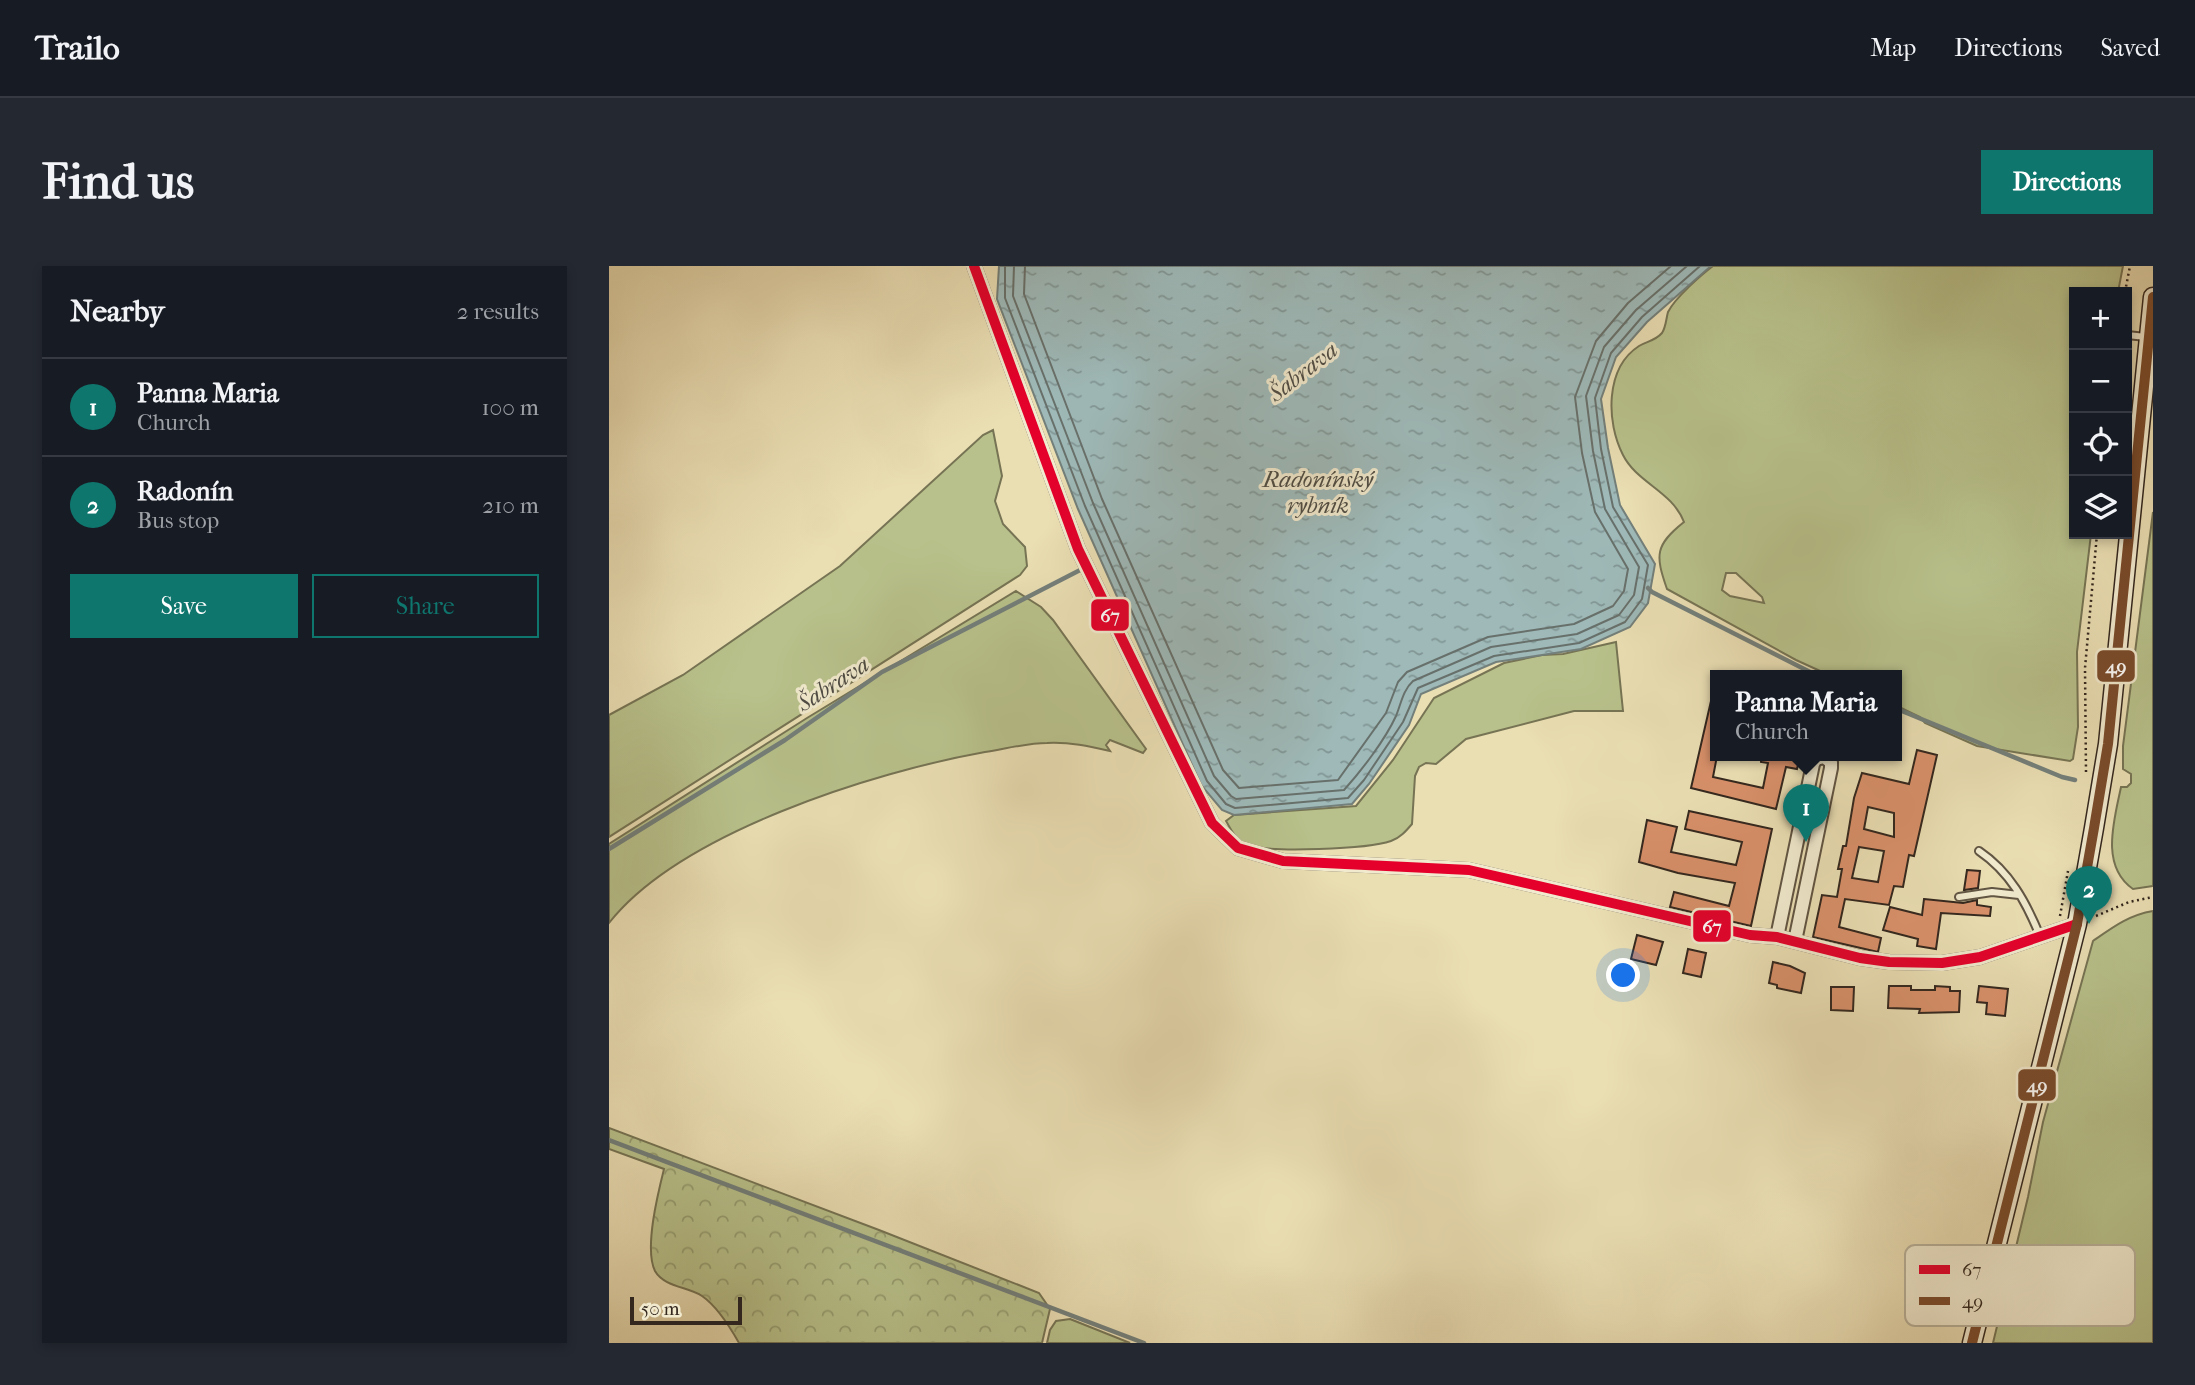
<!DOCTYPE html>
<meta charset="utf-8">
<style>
:root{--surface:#171b24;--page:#242831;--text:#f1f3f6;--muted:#9ea1a6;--line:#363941;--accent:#0f766e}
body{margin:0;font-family:"IM FELL French Canon",serif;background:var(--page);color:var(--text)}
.controls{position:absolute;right:21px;top:21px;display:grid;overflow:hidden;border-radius:0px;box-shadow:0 4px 10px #0003}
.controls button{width:63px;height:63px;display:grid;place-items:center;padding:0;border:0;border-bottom:2px solid var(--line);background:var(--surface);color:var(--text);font:35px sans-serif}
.scale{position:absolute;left:21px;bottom:18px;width:112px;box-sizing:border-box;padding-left:7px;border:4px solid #33271e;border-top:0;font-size:19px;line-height:24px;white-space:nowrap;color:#33271e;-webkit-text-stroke:5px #f1eace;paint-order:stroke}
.you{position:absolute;left:1015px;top:710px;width:24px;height:24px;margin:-18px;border:5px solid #fff;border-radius:50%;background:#1a73e8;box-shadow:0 0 0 10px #1a73e833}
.badge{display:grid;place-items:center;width:46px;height:46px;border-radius:50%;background:var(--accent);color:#fff;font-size:23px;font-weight:700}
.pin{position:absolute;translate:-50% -58px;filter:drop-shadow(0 2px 4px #0008)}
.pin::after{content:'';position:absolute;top:37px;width:24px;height:21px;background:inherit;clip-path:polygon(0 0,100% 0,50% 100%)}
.popup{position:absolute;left:1101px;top:404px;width:192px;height:91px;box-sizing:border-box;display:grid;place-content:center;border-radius:0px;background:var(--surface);filter:drop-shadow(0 2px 5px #0005);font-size:23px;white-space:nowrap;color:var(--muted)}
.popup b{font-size:26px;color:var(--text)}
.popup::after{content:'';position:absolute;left:50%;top:100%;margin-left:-14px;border:14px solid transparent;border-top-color:var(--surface)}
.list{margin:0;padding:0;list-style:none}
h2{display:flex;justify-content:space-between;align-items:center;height:91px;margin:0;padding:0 28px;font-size:30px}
h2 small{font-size:23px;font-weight:400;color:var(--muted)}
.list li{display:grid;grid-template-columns:46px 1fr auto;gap:21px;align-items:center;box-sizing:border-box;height:98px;padding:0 28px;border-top:2px solid var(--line)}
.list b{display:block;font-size:26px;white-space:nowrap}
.list p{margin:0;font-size:23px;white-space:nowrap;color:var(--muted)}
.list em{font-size:23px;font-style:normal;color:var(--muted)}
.actions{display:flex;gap:14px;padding:21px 28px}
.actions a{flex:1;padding:16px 0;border:2px solid var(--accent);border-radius:0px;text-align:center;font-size:24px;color:var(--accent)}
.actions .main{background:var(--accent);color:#fff}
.icon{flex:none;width:38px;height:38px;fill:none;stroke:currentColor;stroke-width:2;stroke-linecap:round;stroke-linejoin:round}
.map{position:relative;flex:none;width:1544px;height:1077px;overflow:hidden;border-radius:0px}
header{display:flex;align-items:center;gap:42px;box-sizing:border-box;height:98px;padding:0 35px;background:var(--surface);border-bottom:2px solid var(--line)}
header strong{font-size:33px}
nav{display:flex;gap:38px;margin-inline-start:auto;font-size:24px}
.intro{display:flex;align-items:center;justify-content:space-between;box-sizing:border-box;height:168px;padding:0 42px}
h1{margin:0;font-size:49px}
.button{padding:18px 32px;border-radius:0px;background:var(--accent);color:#fff;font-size:24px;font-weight:700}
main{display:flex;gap:42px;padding:0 42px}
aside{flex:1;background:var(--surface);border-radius:0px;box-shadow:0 4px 10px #0003}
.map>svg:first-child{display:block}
</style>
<header>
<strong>Trailo</strong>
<nav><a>Map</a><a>Directions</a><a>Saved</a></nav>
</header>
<div class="intro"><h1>Find us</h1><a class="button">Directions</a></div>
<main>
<aside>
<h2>Nearby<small>2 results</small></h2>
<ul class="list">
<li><span class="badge">1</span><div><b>Panna Maria</b><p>Church</p></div><em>100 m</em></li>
<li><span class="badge">2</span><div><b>Radonín</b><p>Bus stop</p></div><em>210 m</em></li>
</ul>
<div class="actions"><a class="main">Save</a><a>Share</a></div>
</aside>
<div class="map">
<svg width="1544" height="1077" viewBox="0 0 1544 1077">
<defs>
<pattern id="forest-crowns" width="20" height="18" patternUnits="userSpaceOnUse" patternTransform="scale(1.75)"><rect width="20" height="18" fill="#b8c18b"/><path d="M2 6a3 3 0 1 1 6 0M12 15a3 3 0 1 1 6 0" fill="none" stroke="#969d71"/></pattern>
<pattern id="water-ripples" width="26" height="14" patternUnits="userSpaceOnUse" patternTransform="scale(1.75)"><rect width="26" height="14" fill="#9eb9b8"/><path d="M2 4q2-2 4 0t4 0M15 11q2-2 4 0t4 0" fill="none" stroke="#819695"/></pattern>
</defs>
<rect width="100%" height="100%" fill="#eadeb3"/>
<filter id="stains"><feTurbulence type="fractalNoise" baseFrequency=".00286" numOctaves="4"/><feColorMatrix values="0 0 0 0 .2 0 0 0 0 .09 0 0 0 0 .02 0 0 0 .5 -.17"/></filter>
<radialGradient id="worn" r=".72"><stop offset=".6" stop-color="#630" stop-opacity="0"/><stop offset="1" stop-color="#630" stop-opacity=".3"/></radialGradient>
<path fill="#b8c18b" stroke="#767454" stroke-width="2" fill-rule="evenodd" d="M 1104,0 L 1514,0 L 1509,26 L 1465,26 L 1465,268 L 1482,268 L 1468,386 L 1469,461 L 1464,493 L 1461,495 L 1368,480 L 1316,457 L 1311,451 L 1288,440 L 1288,410 L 1222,410 L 1187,394 L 1058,323 C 1046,289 1046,279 1075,256 C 1063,225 1028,217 1014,189 C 997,156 996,102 1030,80 C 1038,75 1046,75 1053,67 C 1057,61 1057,53 1059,46 C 1066,32 1092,9 1104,0 ZM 1127,307 L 1153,331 L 1155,337 L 1121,330 L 1113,324 L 1117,307 Z
M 384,164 L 393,210 L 386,235 L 394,258 L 416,281 L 418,300 L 411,309 L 0,571 L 0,449 L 74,409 L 231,300 L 374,169 Z
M 1544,246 L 1544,620 L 1524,623 C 1491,600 1505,555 1512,521 L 1518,521 L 1522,517 L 1522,508 L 1514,503 L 1514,480 Z
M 407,325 L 432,341 L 444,354 L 537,483 L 534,487 L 501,474 L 497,479 L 501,485 C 480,480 461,476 438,477 C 418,477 396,483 376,486 C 264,506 71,567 0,657 L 0,578 L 198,452 Z
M 1007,376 L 1014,445 L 965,445 L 857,473 L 827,498 L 817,497 L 810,501 L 806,510 L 803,558 C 797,565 791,572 782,575 C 759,583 661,587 639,579 C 627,575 623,565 617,555 L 625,549 L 747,540 L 784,494 L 825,432 L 895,397 L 933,389 L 954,388 Z
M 1544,645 L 1544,1077 L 1384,1077 L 1419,931 L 1434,856 L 1484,675 C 1504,661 1520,649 1544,645 Z
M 461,1053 L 521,1077 L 438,1077 L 441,1064 L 447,1055 Z"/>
<path fill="url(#forest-crowns)" stroke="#767454" stroke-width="2" d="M 0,862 L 270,964 L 430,1027 L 441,1043 L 433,1077 L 130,1077 C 121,1061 109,1041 93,1030 C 80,1021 55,1021 46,1005 C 35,983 49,927 55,903 L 0,883 Z"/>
<path fill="url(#water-ripples)" stroke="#737f7a" stroke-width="2" d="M 390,0 L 1102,0 L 1038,56 L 1007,91 L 992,133 L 999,182 L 1011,239 L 1046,298 L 1039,337 L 1021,361 L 972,383 L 887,396 L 812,428 L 800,459 L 760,518 L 743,538 L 625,549 L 613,544 L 592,519 L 469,243 L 388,33 Z"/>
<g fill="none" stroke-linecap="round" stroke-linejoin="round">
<path stroke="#68706b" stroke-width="2" d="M 396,0 L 396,32 L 476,240 L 598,515 L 617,538 L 626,542 L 739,532 L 755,514 L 794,456 L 809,422 L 885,390 L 970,377 L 1016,356 L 1033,333 L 1039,299 L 1004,241 L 992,183 L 986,132 L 1002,87 L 1033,51 L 1091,0
M 405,0 L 404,30 L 484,237 L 605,510 L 622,530 L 627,533 L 735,524 C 753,504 776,474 787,450 C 792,438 794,424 804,415 L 882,381 L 968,368 L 1010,349 L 1025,329 L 1030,301 L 996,243 L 984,185 L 977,130 L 995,81 L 1027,44 L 1078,0
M 416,0 L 415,28 L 493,233 L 614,504 L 630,522 L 729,514 L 777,447 L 789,416 L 798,406 L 879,371 L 965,358 L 1004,340 L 1015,325 L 1019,303 L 986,246 L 973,187 L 966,131 L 987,75 L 1019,37 L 1062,0"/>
<path stroke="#737f7a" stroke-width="4.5" d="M 1039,322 L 1043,326 L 1209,410
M 1288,443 L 1453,511 L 1466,514
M 0,583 L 176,474 L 273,406 L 477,301
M 0,874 L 535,1077"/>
</g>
<path fill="#d8906a" stroke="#33271e" stroke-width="2" fill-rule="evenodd" d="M 1102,435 L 1106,435 L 1108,490 L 1104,511 L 1154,522 L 1159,497 L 1152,496 L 1152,490 L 1191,490 L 1188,503 L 1177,501 L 1167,543 L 1082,522 Z
M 1308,484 L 1328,489 L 1305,590 L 1300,589 L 1294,621 L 1285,620 L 1280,639 L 1236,633 L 1230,661 L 1272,672 L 1269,686 L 1204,671 L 1213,629 L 1228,631 L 1233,603 L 1229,603 L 1234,580 L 1237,580 L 1245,532 L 1253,507 L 1300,518 ZM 1259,541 L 1285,547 L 1285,571 L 1255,563 ZM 1250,581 L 1275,585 L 1269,616 L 1243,612 Z
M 1080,545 L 1163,563 L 1142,660 L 1061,641 L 1065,626 L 1120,640 L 1126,617 L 1069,607 L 1030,596 L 1038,554 L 1068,561 L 1062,586 L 1127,599 L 1133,576 L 1076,563 Z
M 1358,604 L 1371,605 L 1369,622 L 1355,624 Z
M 1315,633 L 1354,637 L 1368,634 L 1368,639 L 1382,641 L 1381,650 L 1332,647 L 1327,683 L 1308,680 L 1309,673 L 1274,664 L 1281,641 L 1313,649 Z
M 1028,669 L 1054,676 L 1047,699 L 1022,693 Z
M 1079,683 L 1097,687 L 1092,711 L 1074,707 Z
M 1164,696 L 1181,700 L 1196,707 L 1192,727 L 1168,722 L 1168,719 L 1160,717 Z
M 1280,720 L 1302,720 L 1302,724 L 1326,724 L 1326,720 L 1341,721 L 1341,725 L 1351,725 L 1350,746 L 1310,747 L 1311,743 L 1279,742 Z
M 1370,720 L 1399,723 L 1396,750 L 1377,748 L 1378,737 L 1368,736 Z
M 1222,721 L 1245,721 L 1244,745 L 1222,744 Z"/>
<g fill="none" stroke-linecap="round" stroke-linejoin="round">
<defs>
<path id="lane" d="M 1518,69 L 1537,71
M 1370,585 C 1401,606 1417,636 1431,670
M 1350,631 L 1383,626 L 1410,629"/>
<path id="street" d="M 365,0 L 469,283 L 603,557 L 629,582 L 674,595 L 860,604 L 1141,669 L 1168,671 L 1251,692 L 1280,696 L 1333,697 L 1371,691 L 1468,658
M 1168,671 L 1204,498 L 1207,493 L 1215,491 L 1222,496 L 1222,502 L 1186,675"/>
<path id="secondary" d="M 1363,1077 L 1468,658 L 1485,562 L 1499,478 L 1544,31"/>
</defs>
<use href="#lane" stroke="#615543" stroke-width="10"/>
<use href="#street" stroke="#615543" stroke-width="16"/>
<use href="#secondary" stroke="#33271e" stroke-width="21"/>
<path stroke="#33271e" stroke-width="2.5" stroke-dasharray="2 3.5" stroke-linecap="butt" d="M 1516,26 L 1521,0
M 1477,506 L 1476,402 L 1488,268
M 1451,650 L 1459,605
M 1487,650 L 1520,636 L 1544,631"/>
<use href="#lane" stroke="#f1eace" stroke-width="6"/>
<use href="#street" stroke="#f1eace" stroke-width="12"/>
<use href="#secondary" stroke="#f1eace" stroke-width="18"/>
<defs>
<path id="bus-1" d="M 365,0 L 469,283 L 603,557 L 629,582 L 674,595 L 860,604 L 1141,669 L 1168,671 L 1251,692 L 1280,696 L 1333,697 L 1371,691 L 1468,658"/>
<path id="bus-2" d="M 1363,1077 L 1468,658 L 1485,562 L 1499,478 L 1544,31"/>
</defs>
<use href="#bus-1" stroke="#f1eace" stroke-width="16"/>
<use href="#bus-2" stroke="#f1eace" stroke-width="16"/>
<use href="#bus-1" stroke="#e4002b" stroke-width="10"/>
<use href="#bus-2" stroke="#7a4b2a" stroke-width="10"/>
</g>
<g text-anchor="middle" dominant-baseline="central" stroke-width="6" stroke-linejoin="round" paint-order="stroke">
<g font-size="23" font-style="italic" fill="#4e4c44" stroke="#f1eace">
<text transform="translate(694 106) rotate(-38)">Šabrava</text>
<text x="709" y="213">Radonínský<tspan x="709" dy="26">rybník</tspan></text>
<text transform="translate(224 418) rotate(-33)">Šabrava</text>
</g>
</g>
<rect x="1296" y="979" width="230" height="81" rx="10" fill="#f1eace" stroke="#b8b099" stroke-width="2"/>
<rect x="1310" y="999" width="31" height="9" fill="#e4002b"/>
<rect x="1310" y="1031" width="31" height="8" fill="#7a4b2a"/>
<g font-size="19" fill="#33271e">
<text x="1353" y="1010">67</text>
<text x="1353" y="1042">49</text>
</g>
<g stroke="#f1eace" stroke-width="2.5">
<rect x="481" y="332" width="40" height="34" rx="7" fill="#e4002b"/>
<rect x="1487" y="383" width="40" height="34" rx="7" fill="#7a4b2a"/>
<rect x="1083" y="643" width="40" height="34" rx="7" fill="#e4002b"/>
<rect x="1408" y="802" width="40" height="34" rx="7" fill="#7a4b2a"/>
</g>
<g font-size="19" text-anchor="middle" font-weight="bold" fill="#fff">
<text x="501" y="356">67</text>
<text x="1507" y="407">49</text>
<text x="1103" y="667">67</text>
<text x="1428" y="826">49</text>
</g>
<rect width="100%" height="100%" filter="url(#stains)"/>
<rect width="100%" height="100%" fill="url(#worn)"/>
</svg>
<div class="controls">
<button>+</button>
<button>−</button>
<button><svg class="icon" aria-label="locate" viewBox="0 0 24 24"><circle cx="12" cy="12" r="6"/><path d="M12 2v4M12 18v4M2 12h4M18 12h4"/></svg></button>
<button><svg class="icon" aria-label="layers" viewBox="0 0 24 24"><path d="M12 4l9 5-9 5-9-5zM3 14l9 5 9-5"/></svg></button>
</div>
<div class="scale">50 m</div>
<div class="you"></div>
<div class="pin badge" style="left:1197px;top:576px">1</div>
<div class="popup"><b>Panna Maria</b>Church</div>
<div class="pin badge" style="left:1480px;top:658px">2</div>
</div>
</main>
